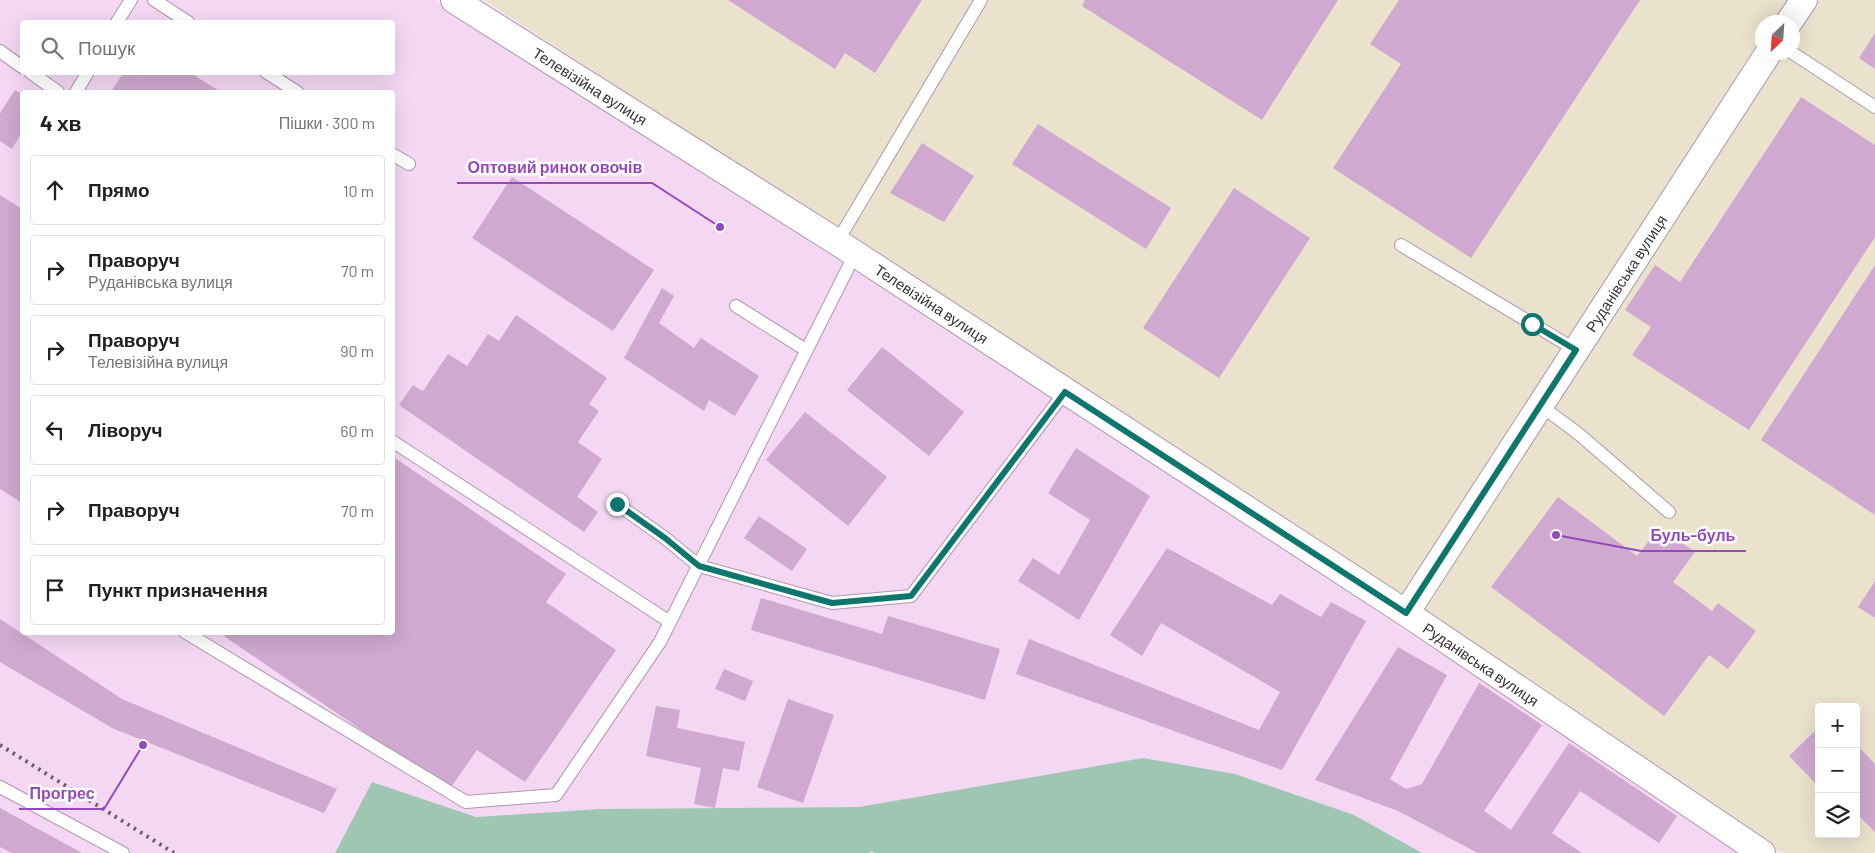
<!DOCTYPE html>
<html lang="uk">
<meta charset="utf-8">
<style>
:root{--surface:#fff;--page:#f2f2f2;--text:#202124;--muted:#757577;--line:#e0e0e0}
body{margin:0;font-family:Barlow,sans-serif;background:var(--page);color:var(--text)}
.controls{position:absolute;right:15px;bottom:15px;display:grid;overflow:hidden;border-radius:5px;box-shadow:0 5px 20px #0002}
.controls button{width:45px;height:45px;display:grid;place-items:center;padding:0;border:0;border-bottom:1px solid var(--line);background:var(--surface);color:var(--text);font:25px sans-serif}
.compass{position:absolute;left:1755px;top:15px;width:45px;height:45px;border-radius:50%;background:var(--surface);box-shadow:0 5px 20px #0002;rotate:205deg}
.stop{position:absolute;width:15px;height:15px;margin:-11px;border:4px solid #0f766e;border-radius:50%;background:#fff}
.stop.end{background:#0f766e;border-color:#fff;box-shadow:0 1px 5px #0008}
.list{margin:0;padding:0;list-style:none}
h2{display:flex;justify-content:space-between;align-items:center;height:65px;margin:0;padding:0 20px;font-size:21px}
h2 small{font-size:16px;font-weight:400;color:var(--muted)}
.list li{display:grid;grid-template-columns:32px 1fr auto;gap:15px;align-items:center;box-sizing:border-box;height:70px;margin:0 10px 10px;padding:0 10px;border:1px solid var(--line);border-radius:5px}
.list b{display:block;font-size:19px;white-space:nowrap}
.list p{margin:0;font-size:16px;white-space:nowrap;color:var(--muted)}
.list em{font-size:16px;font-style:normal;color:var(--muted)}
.icon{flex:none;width:28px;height:28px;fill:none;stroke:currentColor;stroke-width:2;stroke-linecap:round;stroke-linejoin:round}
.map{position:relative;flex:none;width:1875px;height:853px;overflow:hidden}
.search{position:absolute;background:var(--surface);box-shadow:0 5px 20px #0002;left:20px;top:20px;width:375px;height:55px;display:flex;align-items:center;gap:12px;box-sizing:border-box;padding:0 18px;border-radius:5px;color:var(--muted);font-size:19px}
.panel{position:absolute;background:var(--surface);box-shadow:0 5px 20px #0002;left:20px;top:90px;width:375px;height:545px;border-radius:5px}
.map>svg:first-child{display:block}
</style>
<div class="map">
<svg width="1875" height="853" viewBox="0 0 1875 853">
<rect width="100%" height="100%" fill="#fbe4fa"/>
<path fill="#eae2cc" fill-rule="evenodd" d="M 484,0 L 1875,0 L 1875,853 L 1784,853 L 1771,847 L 1405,599 ZM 1762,22 L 1792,22 L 1792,52 L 1762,52 ZM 1819,707 L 1856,707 L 1856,834 L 1819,834 Z"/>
<path fill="#f4d7f3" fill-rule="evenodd" d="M 0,0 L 434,0 L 1028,381 L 1743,853 L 1422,853 L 1354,815 L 1143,758 L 859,807 L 599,809 L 476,817 L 372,782 L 335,853 L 0,853 ZM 22,22 L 392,22 L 392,72 L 22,72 ZM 22,92 L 392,92 L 392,632 L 22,632 Z"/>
<path fill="#9ec6b3" d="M 1143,758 L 1235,774 L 1354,815 L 1422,853 L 875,853 L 871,851 L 870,853 L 335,853 L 372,782 L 476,817 L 599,809 L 859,807 Z"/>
<path fill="#cfa9cf" d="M 728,0 L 922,0 L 875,73 L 845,53 L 835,69 Z
M 1085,0 L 1338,0 L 1262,120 L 1082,6 Z
M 1399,0 L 1640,0 L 1471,258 L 1333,168 L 1401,64 L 1370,44 Z
M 1875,33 L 1875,69 L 1859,58 Z
M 124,72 L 189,72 L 221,92 L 111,92 Z
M 15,90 L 22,94 L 22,132 L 12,149 L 0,141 L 0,113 Z
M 1801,97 L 1875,145 L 1875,237 L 1749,430 L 1632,355 L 1651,327 L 1625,310 L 1655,265 L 1680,282 Z
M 1038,124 L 1171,208 L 1146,249 L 1012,164 Z
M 922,143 L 974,176 L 944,222 L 890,193 Z
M 512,177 L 654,270 L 613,331 L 472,238 Z
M 1234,188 L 1310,238 L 1219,378 L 1143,328 Z
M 0,195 L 22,209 L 22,503 L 0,489 Z
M 1875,265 L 1875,515 L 1761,440 Z
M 662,288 L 674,296 L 659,323 L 694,348 L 701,338 L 759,376 L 735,416 L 709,400 L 704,411 L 624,358 Z
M 516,315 L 607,378 L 589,404 L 599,411 L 578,442 L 602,459 L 577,497 L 598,512 L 584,532 L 399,405 L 413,385 L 423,391 L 448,354 L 467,366 L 488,334 L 499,341 Z
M 882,347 L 964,412 L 929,456 L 847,390 Z
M 805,412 L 887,477 L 848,526 L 766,460 Z
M 1076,448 L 1150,496 L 1079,620 L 1018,581 L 1033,558 L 1059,575 L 1090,520 L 1048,493 Z
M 392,456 L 566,574 L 546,602 L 616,650 L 525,782 L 477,750 L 449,790 L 218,632 L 392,632 Z
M 1558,497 L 1637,556 L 1660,527 L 1695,552 L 1673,582 L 1712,611 L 1718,603 L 1756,631 L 1728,669 L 1709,655 L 1664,716 L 1491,587 Z
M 759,516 L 807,549 L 792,571 L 744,538 Z
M 1167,548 L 1272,605 L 1280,594 L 1321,617 L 1331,602 L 1366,621 L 1282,770 L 1016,674 L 1029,639 L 1259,730 L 1280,692 L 1161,623 L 1142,656 L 1110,635 Z
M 1875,581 L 1875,618 L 1858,607 Z
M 761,598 L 882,634 L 888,616 L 1000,649 L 985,700 L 751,630 Z
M 0,619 L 122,699 L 337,789 L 324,813 L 112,728 L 0,662 Z
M 1398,647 L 1447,675 L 1390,779 L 1406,789 L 1422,784 L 1479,683 L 1542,725 L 1484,811 L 1511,830 L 1569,743 L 1677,816 L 1659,843 L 1580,791 L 1552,833 L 1582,853 L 1478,853 L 1398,811 L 1315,780 Z
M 724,669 L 753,681 L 745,701 L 715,689 Z
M 788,699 L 834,715 L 803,803 L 757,787 Z
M 656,706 L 680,710 L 677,728 L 745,742 L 739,771 L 723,768 L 715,808 L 694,804 L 701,768 L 646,756 Z
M 1819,727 L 1819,787 L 1789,756 Z
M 1856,744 L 1875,764 L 1875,832 L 1856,813 Z
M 0,808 L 82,853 L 12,853 L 0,847 Z"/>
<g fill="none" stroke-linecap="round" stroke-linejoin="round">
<defs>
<path id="lane" d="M 154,0 L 188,22
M 117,22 L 131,0
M 0,51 L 22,67
M 1791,52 L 1875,107
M 30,72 L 58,92
M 266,72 L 297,92
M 76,92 L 88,72
M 392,154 L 409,164
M 837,242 L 981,0
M 1401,245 L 1576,350
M 736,306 L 806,350
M 1540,405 L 1580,435 L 1669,512
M 392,441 L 670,622
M 617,504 L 665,538 L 699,566 L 832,603 L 911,596 L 1065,392
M 185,632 L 466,802 L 556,795 L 660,642 L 855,254
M 0,787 L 123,853"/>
<g id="street">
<path id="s1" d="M 454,0 L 837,242 L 1406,613"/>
<path d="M 1789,22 L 1804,0"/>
<path id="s2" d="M 1762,853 L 1406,613 L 1769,52"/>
</g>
</defs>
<use href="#lane" stroke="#ad98ad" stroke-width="14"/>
<use href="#street" stroke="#ad98ad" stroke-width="28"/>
<use href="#lane" stroke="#fff" stroke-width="12"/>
<use href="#street" stroke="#fff" stroke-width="26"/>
<path stroke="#6b5e6b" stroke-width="4" stroke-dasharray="2.5 5" stroke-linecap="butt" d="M 0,745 L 174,853"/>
</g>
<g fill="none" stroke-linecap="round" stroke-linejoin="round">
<path stroke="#0f766e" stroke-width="6" d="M 617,504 L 665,538 L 699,566 L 832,603 L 911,596 L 1065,392 L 1406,613 L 1576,350 L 1532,324"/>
</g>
<g text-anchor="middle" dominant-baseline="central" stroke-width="5" stroke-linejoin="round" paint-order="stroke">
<g font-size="15" fill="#3a313a" stroke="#fff">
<text stroke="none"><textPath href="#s1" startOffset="161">Телевізійна вулиця</textPath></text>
<text stroke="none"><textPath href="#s2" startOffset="834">Руданівська вулиця</textPath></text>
<text stroke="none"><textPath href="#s1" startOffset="566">Телевізійна вулиця</textPath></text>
<text transform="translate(1481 664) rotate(34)">Руданівська вулиця</text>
</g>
</g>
<path fill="none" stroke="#944abc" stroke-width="2" d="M720 227L652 183H457M1556 535L1641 551H1746M143 745L104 809H19"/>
<g fill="#944abc" stroke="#fff" stroke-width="2">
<circle cx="720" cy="227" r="5"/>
<circle cx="1556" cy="535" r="5"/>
<circle cx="143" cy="745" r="5"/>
</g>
<g font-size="16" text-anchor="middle" font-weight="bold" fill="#944abc" stroke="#fff" stroke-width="5" stroke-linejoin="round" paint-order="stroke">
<text x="555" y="173">Оптовий ринок овочів</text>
<text x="1693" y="541">Буль-буль</text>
<text x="62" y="799">Прогрес</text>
</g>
</svg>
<div class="controls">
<button>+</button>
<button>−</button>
<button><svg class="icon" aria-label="layers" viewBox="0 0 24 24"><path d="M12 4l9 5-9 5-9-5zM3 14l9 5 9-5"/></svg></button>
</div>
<svg class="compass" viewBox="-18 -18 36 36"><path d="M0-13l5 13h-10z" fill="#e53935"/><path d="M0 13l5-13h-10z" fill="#757577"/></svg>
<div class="stop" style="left:1532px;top:324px"></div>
<div class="stop end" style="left:617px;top:504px"></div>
<div class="search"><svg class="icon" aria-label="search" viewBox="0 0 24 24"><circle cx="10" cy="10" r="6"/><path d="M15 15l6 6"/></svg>Пошук</div>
<section class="panel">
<h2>4 хв<small>Пішки · 300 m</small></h2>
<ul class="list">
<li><svg class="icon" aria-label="ahead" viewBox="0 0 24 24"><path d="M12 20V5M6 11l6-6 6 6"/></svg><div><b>Прямо</b></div><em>10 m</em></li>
<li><svg class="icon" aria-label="right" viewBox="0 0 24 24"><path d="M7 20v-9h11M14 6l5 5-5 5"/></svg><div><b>Праворуч</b><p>Руданівська вулиця</p></div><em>70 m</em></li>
<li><svg class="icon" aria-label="right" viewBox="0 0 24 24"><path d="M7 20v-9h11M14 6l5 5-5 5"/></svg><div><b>Праворуч</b><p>Телевізійна вулиця</p></div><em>90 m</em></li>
<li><svg class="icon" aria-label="left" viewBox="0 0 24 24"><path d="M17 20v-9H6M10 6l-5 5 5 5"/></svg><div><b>Ліворуч</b></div><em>60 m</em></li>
<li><svg class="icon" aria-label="right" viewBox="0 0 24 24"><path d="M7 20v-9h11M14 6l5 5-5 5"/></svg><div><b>Праворуч</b></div><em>70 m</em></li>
<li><svg class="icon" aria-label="arrive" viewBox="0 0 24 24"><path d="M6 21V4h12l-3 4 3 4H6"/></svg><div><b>Пункт призначення</b></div></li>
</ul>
</section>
</div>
